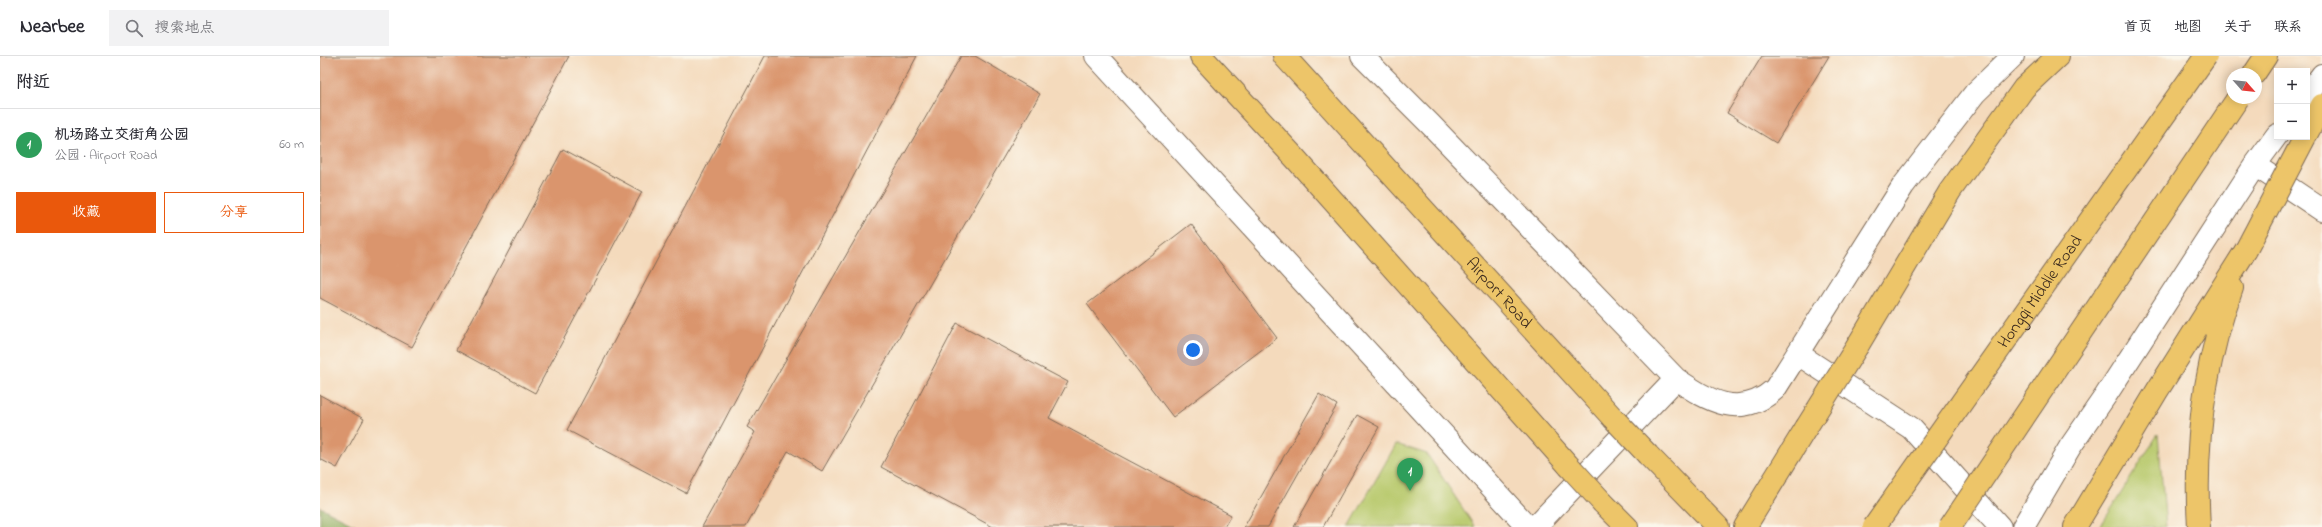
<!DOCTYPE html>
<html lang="zh">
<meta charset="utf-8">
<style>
:root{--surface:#fff;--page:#f2f2f3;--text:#2b2b33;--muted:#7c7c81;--line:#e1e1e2;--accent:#ea580c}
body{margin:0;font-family:"Indie Flower","LXGW WenKai TC",sans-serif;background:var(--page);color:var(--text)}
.controls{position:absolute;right:12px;top:12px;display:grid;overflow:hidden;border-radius:0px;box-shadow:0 2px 10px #0003}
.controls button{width:36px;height:36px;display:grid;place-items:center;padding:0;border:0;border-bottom:1px solid var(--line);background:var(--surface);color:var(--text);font:20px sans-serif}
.compass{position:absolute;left:1906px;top:12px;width:36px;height:36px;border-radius:50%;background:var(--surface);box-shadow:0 2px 10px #0003;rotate:117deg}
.you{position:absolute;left:873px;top:294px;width:14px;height:14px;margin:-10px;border:3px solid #fff;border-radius:50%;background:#1a73e8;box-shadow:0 0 0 6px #1a73e833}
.badge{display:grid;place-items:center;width:26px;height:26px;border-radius:50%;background:var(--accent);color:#fff;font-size:13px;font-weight:700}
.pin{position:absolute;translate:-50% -33px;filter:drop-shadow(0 1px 2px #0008)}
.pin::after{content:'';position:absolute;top:21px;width:14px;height:12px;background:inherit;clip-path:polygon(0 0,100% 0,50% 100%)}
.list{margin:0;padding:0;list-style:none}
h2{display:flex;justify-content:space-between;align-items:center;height:52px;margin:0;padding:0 16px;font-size:17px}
h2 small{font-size:13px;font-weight:400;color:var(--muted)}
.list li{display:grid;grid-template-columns:26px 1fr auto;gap:12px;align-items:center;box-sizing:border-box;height:72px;padding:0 16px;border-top:1px solid var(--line)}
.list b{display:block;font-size:15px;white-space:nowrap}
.list p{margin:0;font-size:13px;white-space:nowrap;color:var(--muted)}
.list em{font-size:13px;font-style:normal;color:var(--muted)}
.actions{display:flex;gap:8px;padding:12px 16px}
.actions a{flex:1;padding:9px 0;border:1px solid var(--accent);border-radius:0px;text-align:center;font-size:14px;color:var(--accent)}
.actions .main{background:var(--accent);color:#fff}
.icon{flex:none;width:22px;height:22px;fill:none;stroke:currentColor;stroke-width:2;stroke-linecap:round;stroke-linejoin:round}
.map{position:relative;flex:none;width:2002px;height:471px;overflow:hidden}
header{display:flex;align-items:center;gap:24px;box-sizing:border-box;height:56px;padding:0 20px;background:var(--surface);border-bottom:1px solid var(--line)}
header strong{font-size:19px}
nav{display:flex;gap:22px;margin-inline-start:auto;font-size:14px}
.search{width:280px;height:36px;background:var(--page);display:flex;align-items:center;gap:10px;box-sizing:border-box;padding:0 14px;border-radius:0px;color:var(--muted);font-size:15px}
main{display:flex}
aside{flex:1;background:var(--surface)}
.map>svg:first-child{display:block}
</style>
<header>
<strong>Nearbee</strong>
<div class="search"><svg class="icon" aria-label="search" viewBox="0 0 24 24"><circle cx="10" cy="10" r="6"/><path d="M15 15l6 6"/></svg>搜索地点</div>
<nav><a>首页</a><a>地图</a><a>关于</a><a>联系</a></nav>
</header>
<main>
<aside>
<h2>附近<small></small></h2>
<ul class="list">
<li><span class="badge" style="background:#2e9e5b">1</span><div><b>机场路立交街角公园</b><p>公园 · Airport Road</p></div><em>60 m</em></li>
</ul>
<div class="actions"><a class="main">收藏</a><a>分享</a></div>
</aside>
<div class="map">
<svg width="2002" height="471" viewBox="0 0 2002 471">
<rect width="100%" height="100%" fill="#fbf7ec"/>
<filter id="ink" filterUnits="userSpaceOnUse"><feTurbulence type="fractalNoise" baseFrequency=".025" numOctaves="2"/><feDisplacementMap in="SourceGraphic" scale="8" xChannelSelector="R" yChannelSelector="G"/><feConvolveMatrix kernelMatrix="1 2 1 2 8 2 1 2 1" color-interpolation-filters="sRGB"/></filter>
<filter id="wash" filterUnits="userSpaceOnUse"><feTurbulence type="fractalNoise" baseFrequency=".012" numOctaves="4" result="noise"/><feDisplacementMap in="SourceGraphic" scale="16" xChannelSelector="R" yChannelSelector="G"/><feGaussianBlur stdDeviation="0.9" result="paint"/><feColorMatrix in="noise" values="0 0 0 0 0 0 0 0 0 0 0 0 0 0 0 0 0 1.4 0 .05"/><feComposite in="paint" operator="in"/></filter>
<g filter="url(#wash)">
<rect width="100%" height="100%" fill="#f4dabc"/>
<path fill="#b8c96c" stroke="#7a7a45" d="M 1838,378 L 1846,471 L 1780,471 Z
M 1076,388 L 1107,398 L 1155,471 L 1029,471 Z"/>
<path fill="#92ad60" stroke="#666c3f" d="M 0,451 L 39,471 L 0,471 Z"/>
<g id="blocks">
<path fill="#da956d" d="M 0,0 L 249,0 L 92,291 L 0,242 Z
M 445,0 L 597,0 L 366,437 L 247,374 Z
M 641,0 L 655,0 L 720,38 L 502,415 L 468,395 L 426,471 L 382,471 L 435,376 L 427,371 Z
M 1442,0 L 1509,0 L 1456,87 L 1407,57 Z
M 243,93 L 322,136 L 215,337 L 136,294 Z
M 871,168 L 957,282 L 853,361 L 767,248 Z
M 637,267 L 748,326 L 729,362 L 911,459 L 904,471 L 673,471 L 561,411 Z
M 999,338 L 1017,349 L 948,471 L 924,471 Z
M 0,339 L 44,363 L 17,412 L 0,403 Z
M 1037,359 L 1059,371 L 1003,471 L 974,471 Z"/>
</g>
</g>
<g filter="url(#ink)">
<use href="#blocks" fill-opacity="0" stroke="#7c6855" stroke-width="1"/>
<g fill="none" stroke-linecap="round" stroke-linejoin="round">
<defs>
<path id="minor" d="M 776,0 L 1208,471
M 1042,0 L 1110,68 L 1356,323 C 1389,345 1420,364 1455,333 L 1583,130 L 1655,37 L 1693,0
M 1987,39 L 2002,19
M 1935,109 L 2002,154
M 1478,298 L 1591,372 L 1680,471
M 1215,471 L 1356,323
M 1703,471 L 1750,391 L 1786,339 L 1935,109 L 1957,79"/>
<path id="major" d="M 1934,18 L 1946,0
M 1987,77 L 2002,49
M 1538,289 L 1630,135 L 1704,32 L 1738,0
M 1425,471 L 1486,372
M 1755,471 L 1837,335 L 1926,194
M 1879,471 C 1874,390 1884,309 1912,232"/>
<g id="highway">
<path d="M 881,0 L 975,102 L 1249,410"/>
<path id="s1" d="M 964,0 L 1293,362"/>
<path d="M 1328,399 L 1398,471"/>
<path d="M 1283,447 L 1307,471"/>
</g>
</defs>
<use href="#minor" stroke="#7c6855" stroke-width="24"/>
<use href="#major" stroke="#7c6855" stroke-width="24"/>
<use href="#highway" stroke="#7c6855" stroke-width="24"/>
<use href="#minor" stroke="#fff" stroke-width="22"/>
<use href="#major" stroke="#edc569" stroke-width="22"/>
<use href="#highway" stroke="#edc569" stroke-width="22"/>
<defs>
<g id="major-bridge">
<path d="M 1926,194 L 1985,81"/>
<path d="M 1486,372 L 1538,289"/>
<path id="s2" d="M 1554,471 L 1886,0"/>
<path d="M 1630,471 L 1918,42"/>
</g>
<path id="highway-bridge" d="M 1293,362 L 1328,399
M 1249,410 L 1283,447"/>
</defs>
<use href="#major-bridge" stroke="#7c6855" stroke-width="24" stroke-linecap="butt"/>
<use href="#highway-bridge" stroke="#7c6855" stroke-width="24" stroke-linecap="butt"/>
<use href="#major-bridge" stroke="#edc569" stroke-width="22"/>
<use href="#highway-bridge" stroke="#edc569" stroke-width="22"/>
</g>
</g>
<g text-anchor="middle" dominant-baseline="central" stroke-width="3.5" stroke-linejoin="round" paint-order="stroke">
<g font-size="17" fill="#3b2a1e" stroke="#fbf7ec">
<text stroke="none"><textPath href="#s2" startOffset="288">Hongqi Middle Road</textPath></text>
<text stroke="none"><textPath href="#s1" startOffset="320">Airport Road</textPath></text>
</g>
</g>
</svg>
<div class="controls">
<button>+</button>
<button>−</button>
</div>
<svg class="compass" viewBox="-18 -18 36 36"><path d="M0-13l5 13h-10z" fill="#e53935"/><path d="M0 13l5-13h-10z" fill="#7c7c81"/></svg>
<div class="you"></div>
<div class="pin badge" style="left:1090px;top:435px;background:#2e9e5b">1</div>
</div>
</main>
